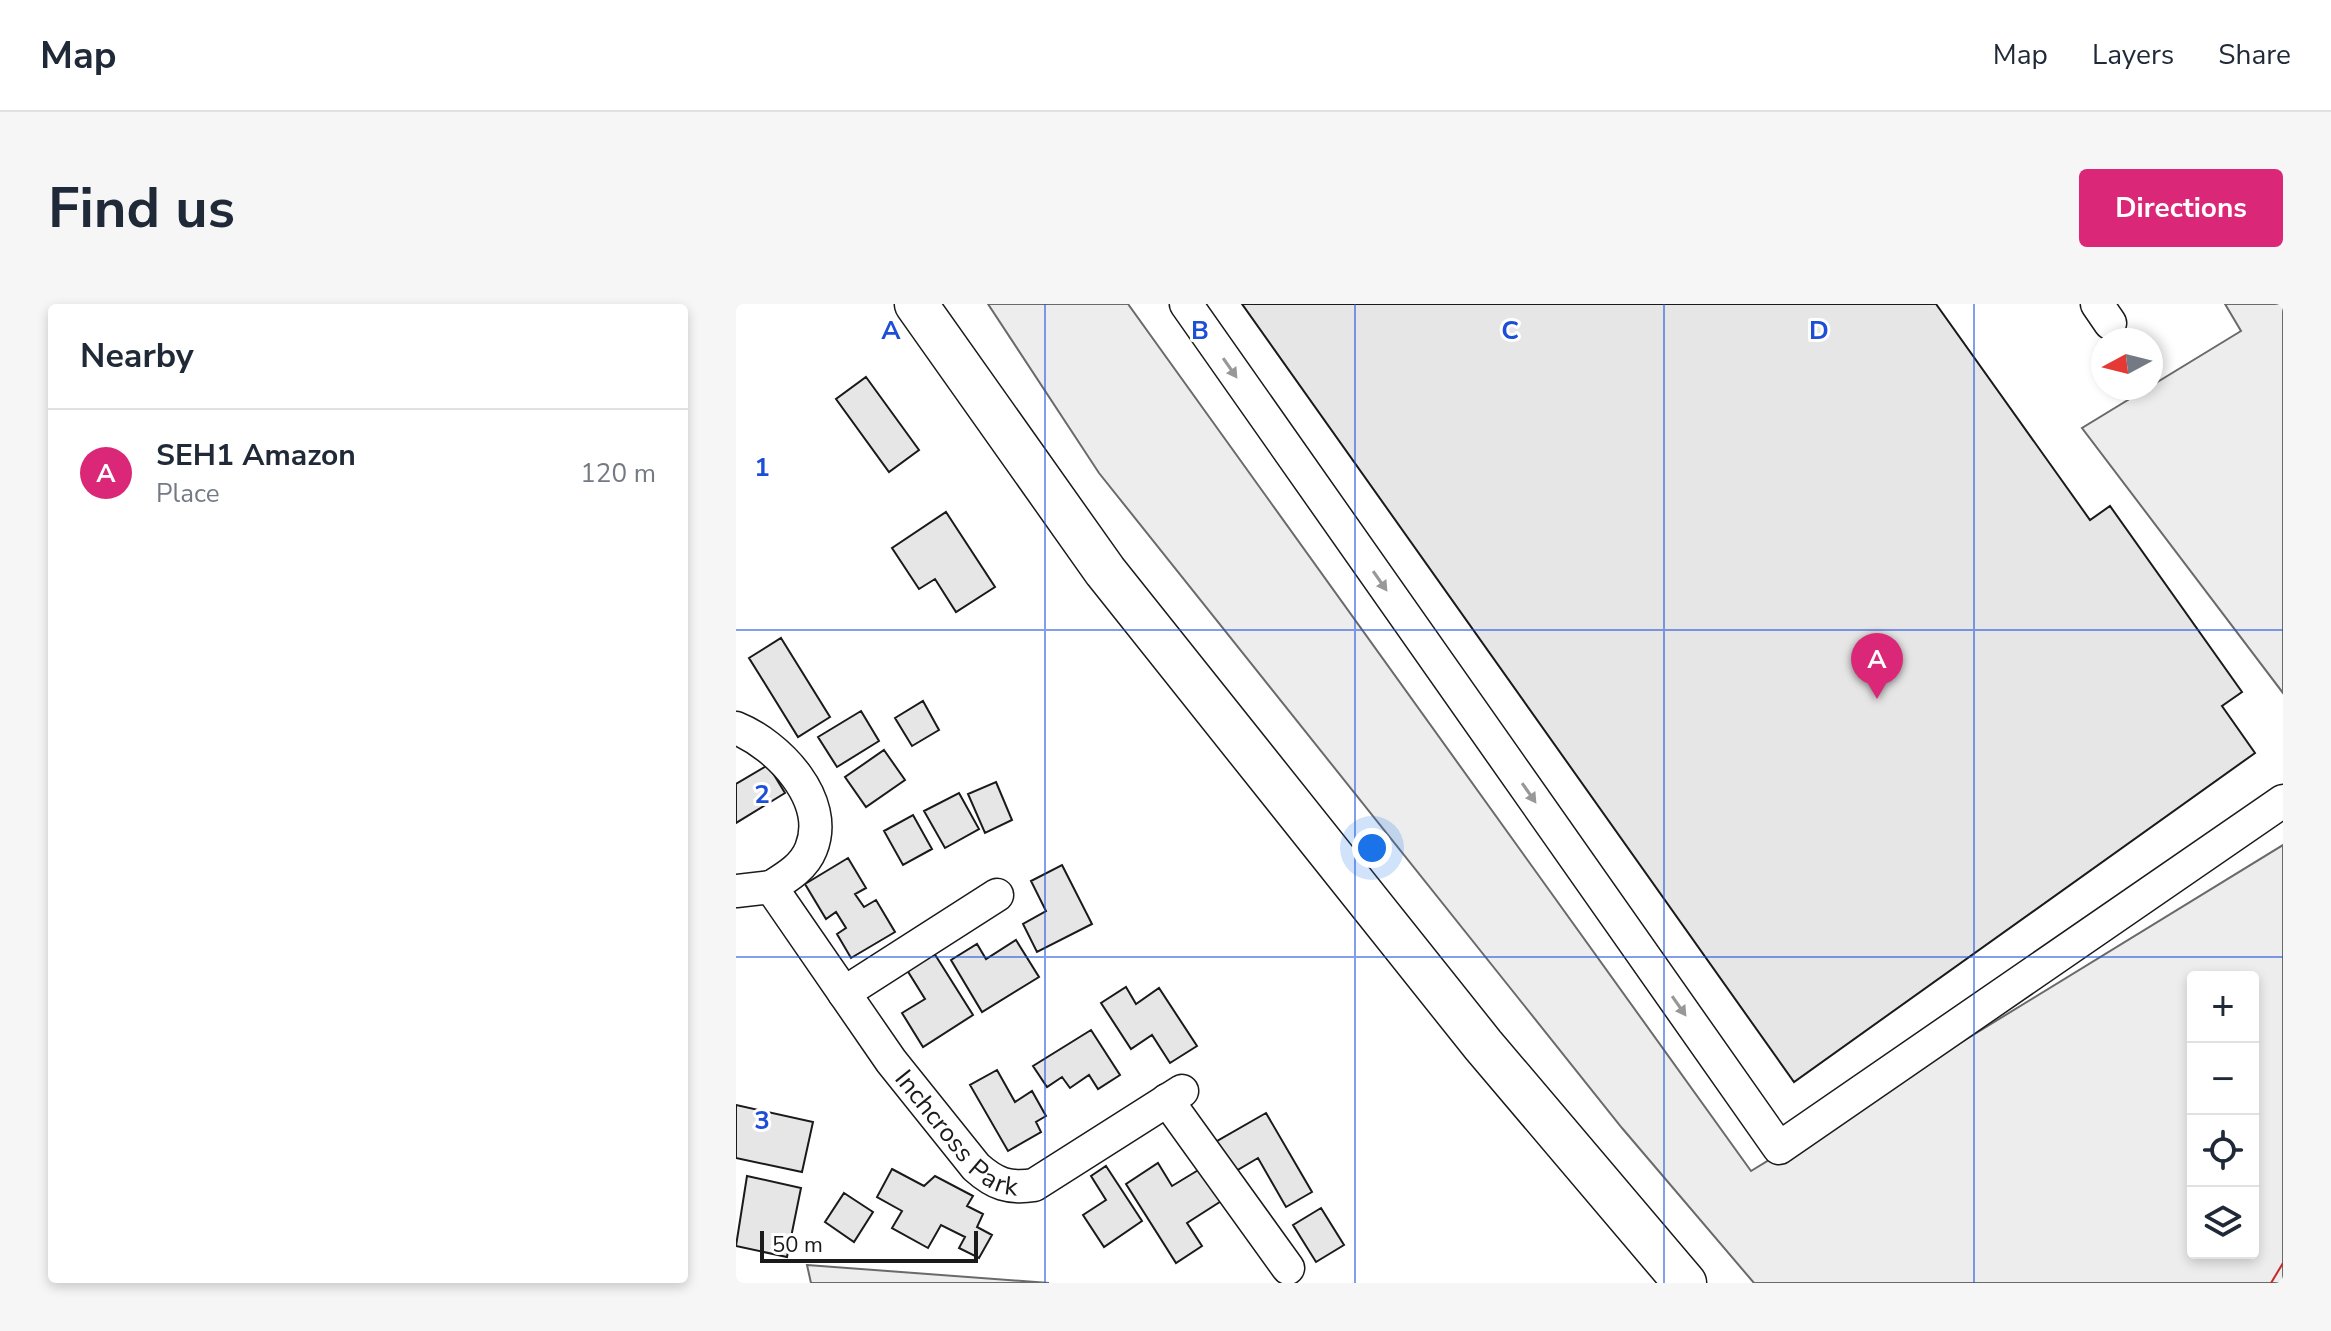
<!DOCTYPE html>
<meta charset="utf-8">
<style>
:root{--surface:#fff;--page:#f6f6f7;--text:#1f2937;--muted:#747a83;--line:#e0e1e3;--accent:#db2777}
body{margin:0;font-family:"Nunito Sans",sans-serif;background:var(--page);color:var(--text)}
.controls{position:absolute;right:24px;bottom:24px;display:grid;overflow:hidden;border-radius:8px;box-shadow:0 4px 12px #0003}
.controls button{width:72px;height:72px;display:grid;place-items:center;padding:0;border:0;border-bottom:2px solid var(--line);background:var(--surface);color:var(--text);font:40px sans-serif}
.compass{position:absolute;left:1355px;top:24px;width:72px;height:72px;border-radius:50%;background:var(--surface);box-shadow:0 4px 12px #0003;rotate:263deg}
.scale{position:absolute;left:24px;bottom:20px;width:218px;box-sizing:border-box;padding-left:8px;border:4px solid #1a1a1a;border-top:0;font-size:22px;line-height:28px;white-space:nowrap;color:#1a1a1a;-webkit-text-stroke:6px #fff;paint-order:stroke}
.you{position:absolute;left:636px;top:544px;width:28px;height:28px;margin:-20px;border:6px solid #fff;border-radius:50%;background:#1a73e8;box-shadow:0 0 0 12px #1a73e833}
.badge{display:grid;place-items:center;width:52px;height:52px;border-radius:50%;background:var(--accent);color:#fff;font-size:26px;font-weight:700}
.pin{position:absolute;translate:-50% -66px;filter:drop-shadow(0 2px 4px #0008)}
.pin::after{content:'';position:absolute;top:42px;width:28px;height:24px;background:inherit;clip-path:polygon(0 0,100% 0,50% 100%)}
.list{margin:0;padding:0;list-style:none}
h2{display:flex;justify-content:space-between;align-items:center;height:104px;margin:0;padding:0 32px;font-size:34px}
h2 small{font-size:26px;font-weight:400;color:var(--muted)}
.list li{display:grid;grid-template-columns:52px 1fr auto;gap:24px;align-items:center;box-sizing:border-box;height:128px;padding:0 32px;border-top:2px solid var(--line)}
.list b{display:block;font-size:30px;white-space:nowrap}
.list p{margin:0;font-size:26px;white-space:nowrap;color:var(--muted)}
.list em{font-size:26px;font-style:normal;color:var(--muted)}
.icon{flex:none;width:44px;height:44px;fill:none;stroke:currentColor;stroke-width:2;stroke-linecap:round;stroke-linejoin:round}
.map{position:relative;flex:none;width:1547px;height:979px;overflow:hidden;border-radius:8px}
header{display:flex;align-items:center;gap:48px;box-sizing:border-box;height:112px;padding:0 40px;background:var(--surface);border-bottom:2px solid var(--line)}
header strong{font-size:38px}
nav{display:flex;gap:44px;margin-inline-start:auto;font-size:28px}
.intro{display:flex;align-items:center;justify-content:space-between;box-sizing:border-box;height:192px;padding:0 48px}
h1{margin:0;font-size:56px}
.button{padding:20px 36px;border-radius:8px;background:var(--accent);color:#fff;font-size:28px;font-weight:700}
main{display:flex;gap:48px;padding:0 48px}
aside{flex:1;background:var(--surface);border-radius:8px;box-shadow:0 4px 12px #0003}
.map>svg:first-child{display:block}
</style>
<header>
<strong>Map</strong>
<nav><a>Map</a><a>Layers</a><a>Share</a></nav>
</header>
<div class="intro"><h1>Find us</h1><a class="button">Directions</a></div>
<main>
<aside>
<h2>Nearby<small></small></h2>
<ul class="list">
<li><span class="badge">A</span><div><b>SEH1 Amazon</b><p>Place</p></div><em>120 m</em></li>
</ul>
</aside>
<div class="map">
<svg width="1547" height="979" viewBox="0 0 1547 979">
<rect width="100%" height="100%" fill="#fff"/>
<path fill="#ededed" stroke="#6a6a6a" stroke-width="2" fill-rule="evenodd" d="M 252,0 L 392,0 L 1015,867 L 1547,541 L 1547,979 L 1018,979 L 886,824 L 363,169 ZM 1457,673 L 1517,673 L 1517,949 L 1457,949 Z
M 1489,0 L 1547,0 L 1547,389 L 1346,124 L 1505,27 Z
M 71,961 L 313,979 L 75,979 Z"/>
<path fill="#e6e6e6" stroke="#1a1a1a" stroke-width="2" d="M 506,0 L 1200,0 L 1354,216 L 1374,202 L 1506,388 L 1486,402 L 1519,449 L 1058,778 Z
M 130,73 L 183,146 L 153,168 L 100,95 Z
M 210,208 L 259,283 L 220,308 L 199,275 L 183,285 L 156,244 Z
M 45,334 L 94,413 L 62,433 L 13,354 Z
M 187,397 L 203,426 L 176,442 L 159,414 Z
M 125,407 L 143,437 L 101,463 L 82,433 Z
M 148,446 L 169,476 L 130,503 L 109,473 Z
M 32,461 L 49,489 L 0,519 L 0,480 Z
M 260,478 L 276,516 L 249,529 L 232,490 Z
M 223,489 L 243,525 L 209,544 L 188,507 Z
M 177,511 L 196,545 L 167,561 L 148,527 Z
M 112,554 L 130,584 L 119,590 L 128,603 L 140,596 L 159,628 L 115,654 L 101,630 L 110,624 L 100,608 L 90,615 L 69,580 Z
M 326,561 L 356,620 L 301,648 L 287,620 L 310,607 L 295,577 Z
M 280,636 L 303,673 L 246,708 L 215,656 L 241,640 L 250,655 Z
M 198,649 L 237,711 L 187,743 L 166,709 L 189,695 L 171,666 Z
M 390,683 L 400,700 L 423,684 L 461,742 L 434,759 L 416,731 L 395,745 L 365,699 Z
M 355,726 L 384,771 L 362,785 L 353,771 L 334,784 L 326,773 L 311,783 L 297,762 Z
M 261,766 L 279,798 L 296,787 L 310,812 L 300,818 L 305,828 L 272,847 L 234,781 Z
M 0,801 L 77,818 L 66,868 L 0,854 Z
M 530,809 L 576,888 L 550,903 L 522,854 L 493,871 L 476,840 Z
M 422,859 L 436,882 L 469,862 L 490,894 L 451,919 L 466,942 L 440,959 L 390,880 Z
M 370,862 L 406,917 L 368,943 L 347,911 L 370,896 L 355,872 Z
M 156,865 L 188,882 L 199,872 L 237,892 L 231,902 L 247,910 L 241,923 L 256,931 L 243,954 L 223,944 L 229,933 L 205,921 L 192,944 L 156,924 L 166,907 L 141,893 Z
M 11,872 L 65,884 L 51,953 L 0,942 Z
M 108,889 L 137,908 L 118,938 L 89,918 Z
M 585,904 L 608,941 L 580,958 L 557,921 Z"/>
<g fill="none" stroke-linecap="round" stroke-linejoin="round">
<defs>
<g id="minor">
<path d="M 450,0 L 1043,844 L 1547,497"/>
<path d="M 1361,0 L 1374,19"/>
<path d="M 0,424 C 42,441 95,496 75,545 C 68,563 51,573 35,583"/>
<path id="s1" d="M 0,587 L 35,583 L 155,757 L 240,863 C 259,880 273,885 298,881 L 446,787"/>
<path d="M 108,689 L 261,591"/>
<path d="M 431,796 L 552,964"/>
</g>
<path id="major" d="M 180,0 L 369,267 L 747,741 L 949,979"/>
</defs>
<use href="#minor" stroke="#1a1a1a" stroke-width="35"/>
<use href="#major" stroke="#1a1a1a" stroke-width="45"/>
<use href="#minor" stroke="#fff" stroke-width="32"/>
<use href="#major" stroke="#fff" stroke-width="42"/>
<path stroke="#c62828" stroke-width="2" stroke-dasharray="28 6 4 6" stroke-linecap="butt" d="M 1535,979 L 1547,959"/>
</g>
<defs><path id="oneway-solid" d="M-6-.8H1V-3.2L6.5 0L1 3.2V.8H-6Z" transform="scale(2)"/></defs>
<g fill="#989898">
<use href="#oneway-solid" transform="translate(494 64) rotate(55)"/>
<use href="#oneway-solid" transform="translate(644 277) rotate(55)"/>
<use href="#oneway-solid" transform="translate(793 489) rotate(55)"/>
<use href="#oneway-solid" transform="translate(943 702) rotate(55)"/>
</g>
<path fill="none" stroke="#1d4ed8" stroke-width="2" stroke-opacity="0.55" d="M 309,0 L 309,979M 619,0 L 619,979M 928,0 L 928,979M 1238,0 L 1238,979M 0,326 L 1547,326M 0,653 L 1547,653"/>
<g text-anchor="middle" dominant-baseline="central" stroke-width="6" stroke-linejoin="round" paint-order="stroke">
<g font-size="26" fill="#1a1a1a" stroke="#fff">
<text stroke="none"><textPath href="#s1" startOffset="346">Inchcross Park</textPath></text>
</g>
</g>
<g font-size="26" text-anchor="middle" font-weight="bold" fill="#1d4ed8" stroke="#fff" stroke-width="6" stroke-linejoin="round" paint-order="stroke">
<text x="155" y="35">A</text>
<text x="464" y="35">B</text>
<text x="774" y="35">C</text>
<text x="1083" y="35">D</text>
<text x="26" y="172">1</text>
<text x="26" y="499">2</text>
<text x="26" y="825">3</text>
</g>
</svg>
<div class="controls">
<button>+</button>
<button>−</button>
<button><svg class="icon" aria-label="locate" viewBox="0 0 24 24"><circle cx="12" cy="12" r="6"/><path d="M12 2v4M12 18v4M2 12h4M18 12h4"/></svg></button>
<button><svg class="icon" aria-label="layers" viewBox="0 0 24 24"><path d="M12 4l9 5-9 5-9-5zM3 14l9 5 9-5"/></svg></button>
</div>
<svg class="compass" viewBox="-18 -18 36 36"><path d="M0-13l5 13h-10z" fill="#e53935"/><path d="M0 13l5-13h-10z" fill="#747a83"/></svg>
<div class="scale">50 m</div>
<div class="you"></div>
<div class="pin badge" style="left:1141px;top:395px">A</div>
</div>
</main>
